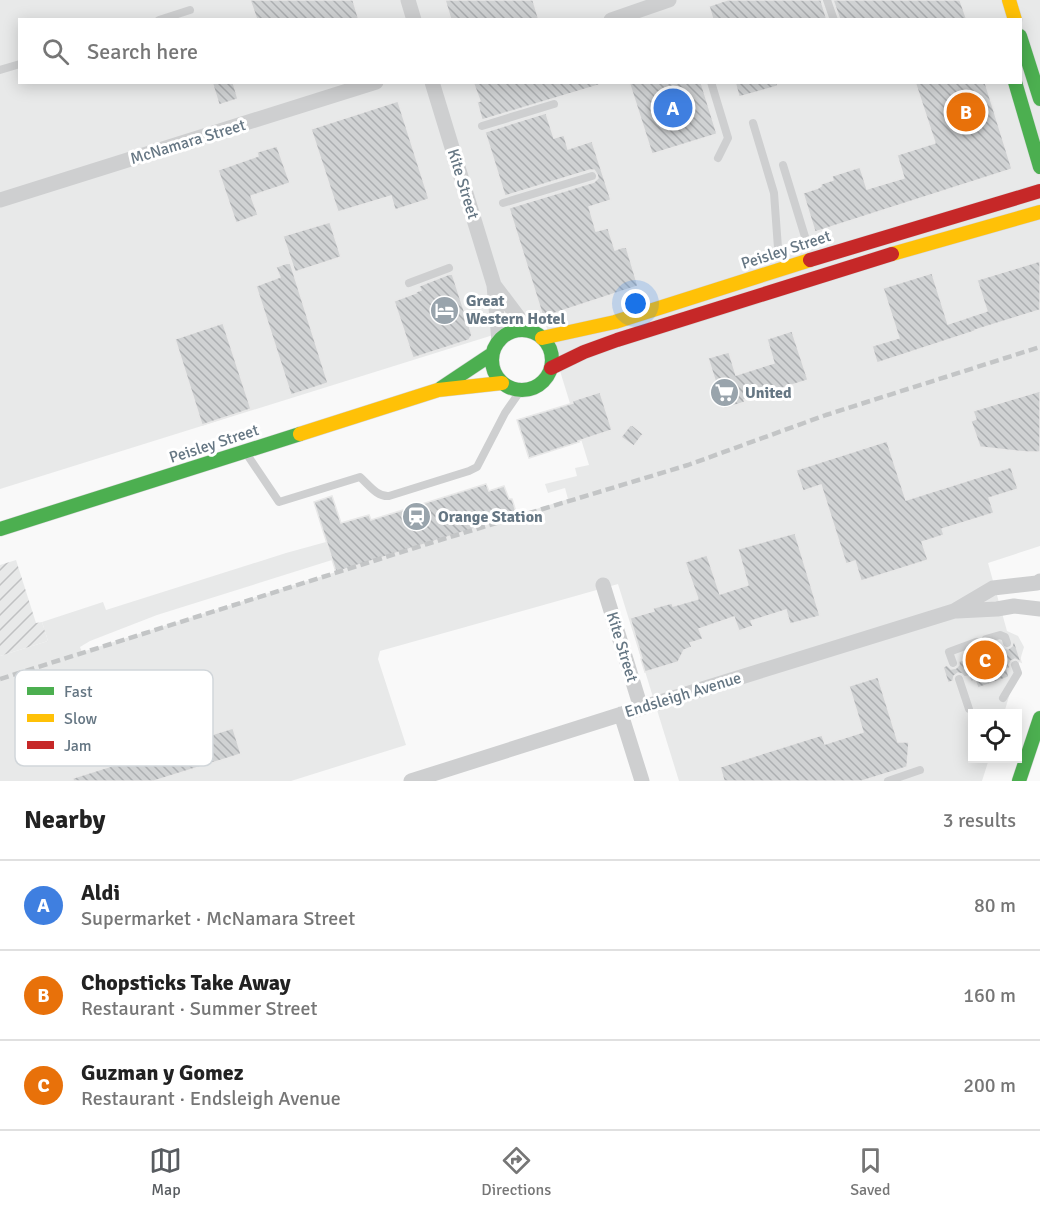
<!DOCTYPE html>
<meta charset="utf-8">
<style>
:root{--surface:#fff;--page:#f2f2f2;--text:#222;--muted:#767676;--line:#e0e0e0;--accent:#585c60}
body{margin:0;font-family:Signika,sans-serif;background:var(--page);color:var(--text)}
.controls{position:absolute;right:18px;bottom:18px;display:grid;overflow:hidden;border-radius:0px;box-shadow:0 3px 15px #0003}
.controls button{width:54px;height:54px;display:grid;place-items:center;padding:0;border:0;border-bottom:2px solid var(--line);background:var(--surface);color:var(--text);font:30px sans-serif}
.you{position:absolute;left:636px;top:304px;width:21px;height:21px;margin:-15px;border:4px solid #fff;border-radius:50%;background:#1a73e8;box-shadow:0 0 0 9px #1a73e833}
.badge{display:grid;place-items:center;width:39px;height:39px;border-radius:50%;background:var(--accent);color:#fff;font-size:20px;font-weight:700}
.pin{position:absolute;translate:-50% -50%;border:3px solid #fff;box-shadow:0 2px 6px #0006}
.list{margin:0;padding:0;list-style:none}
h2{display:flex;justify-content:space-between;align-items:center;height:78px;margin:0;padding:0 24px;font-size:26px}
h2 small{font-size:20px;font-weight:400;color:var(--muted)}
.list li{display:grid;grid-template-columns:39px 1fr auto;gap:18px;align-items:center;box-sizing:border-box;height:90px;padding:0 24px;border-top:2px solid var(--line)}
.list b{display:block;font-size:22px;white-space:nowrap}
.list p{margin:0;font-size:20px;white-space:nowrap;color:var(--muted)}
.list em{font-size:20px;font-style:normal;color:var(--muted)}
.icon{flex:none;width:33px;height:33px;fill:none;stroke:currentColor;stroke-width:2;stroke-linecap:round;stroke-linejoin:round}
.map{position:relative;flex:none;width:1040px;height:781px;overflow:hidden}
.search{position:absolute;background:var(--surface);box-shadow:0 3px 15px #0003;left:18px;right:18px;top:18px;height:66px;display:flex;align-items:center;gap:15px;box-sizing:border-box;padding:0 21px;border-radius:0px;color:var(--muted);font-size:22px}
.sheet{height:348px;background:var(--surface)}
nav{display:flex;justify-content:space-around;align-items:center;box-sizing:border-box;height:84px;border-top:2px solid var(--line);background:var(--surface);font-size:16px;color:var(--muted)}
nav a{display:grid;justify-items:center;gap:3px}
nav .on{color:var(--accent)}
.map>svg:first-child{display:block}
</style>
<div class="map">
<svg width="1040" height="781" viewBox="0 0 1040 781">
<defs>
<pattern id="industrial-furrows" width="10" height="10" patternUnits="userSpaceOnUse" patternTransform="scale(1.5)"><rect width="10" height="10" fill="#e8e9e9"/><path d="M-1 1l2-2M0 10L10 0M9 11l2-2" fill="none" stroke="#c0c1c2"/></pattern>
<pattern id="building-back-hatch" width="6" height="6" patternUnits="userSpaceOnUse" patternTransform="scale(1.5)"><rect width="6" height="6" fill="#d0d2d3"/><path d="M-1 5l2 2M0 0l6 6M5-1l2 2" fill="none" stroke="#acafb1"/></pattern>
</defs>
<rect width="100%" height="100%" fill="#f9f9f9"/>
<path fill="#e8e9e9" fill-rule="evenodd" d="M 0,0 L 1040,0 L 1040,546 L 988,563 L 1007,631 L 1018,636 L 1024,647 L 1004,713 L 972,714 L 972,758 L 989,759 L 982,781 L 679,781 L 618,584 L 380,651 L 378,659 L 406,745 L 291,781 L 0,781 L 0,656 L 48,641 L 42,622 L 103,602 L 106,610 L 286,553 L 326,542 L 332,560 L 157,615 L 90,641 L 80,647 L 82,652 L 568,499 L 565,488 L 548,493 L 545,484 L 577,476 L 575,468 L 589,465 L 544,319 L 0,489 ZM 20,20 L 1020,20 L 1020,82 L 20,82 Z"/>
<path fill="url(#industrial-furrows)" d="M 16,560 L 36,623 L 42,622 L 48,641 L 0,656 L 0,565 Z"/>
<path fill="url(#building-back-hatch)" stroke="#e8e8e8" stroke-width="1.5" d="M 250,0 L 353,0 L 359,20 L 257,20 Z
M 445,0 L 533,0 L 539,20 L 451,20 Z
M 727,0 L 821,0 L 827,20 L 713,20 L 709,6 Z
M 833,0 L 960,0 L 967,20 L 840,20 Z
M 212,82 L 233,82 L 238,99 L 219,105 Z
M 473,82 L 599,82 L 599,85 L 482,120 L 477,102 L 480,101 Z
M 629,82 L 701,82 L 717,134 L 652,154 Z
M 735,82 L 777,82 L 778,86 L 739,97 Z
M 915,82 L 985,82 L 1012,169 L 815,232 L 803,193 L 818,188 L 821,186 L 821,184 L 833,180 L 832,176 L 860,167 L 867,189 L 904,178 L 897,155 L 935,143 Z
M 398,101 L 429,199 L 395,210 L 391,196 L 338,212 L 311,129 Z
M 546,113 L 554,138 L 564,135 L 568,149 L 592,141 L 611,200 L 589,207 L 596,231 L 608,228 L 615,250 L 626,246 L 638,286 L 543,317 L 509,208 L 594,182 L 598,178 L 597,174 L 594,170 L 590,170 L 505,196 L 485,132 Z
M 277,146 L 290,183 L 251,196 L 258,215 L 236,223 L 218,170 L 258,156 L 257,152 Z
M 330,222 L 341,257 L 295,272 L 283,236 Z
M 1040,261 L 1040,310 L 975,330 L 975,331 L 877,363 L 872,346 L 899,338 L 883,288 L 932,273 L 948,324 L 987,311 L 977,280 Z
M 290,262 L 328,383 L 291,395 L 256,286 L 280,277 L 276,267 Z
M 452,273 L 472,335 L 469,340 L 413,358 L 394,301 L 416,293 L 415,292 L 421,290 L 419,286 Z
M 223,323 L 251,409 L 202,425 L 175,339 Z
M 792,331 L 808,380 L 744,400 L 745,402 L 724,409 L 708,358 L 729,352 L 736,375 L 774,363 L 767,339 Z
M 1040,391 L 1040,452 L 1026,452 L 980,447 L 971,421 L 976,419 L 973,411 Z
M 600,392 L 612,430 L 578,441 L 579,442 L 529,458 L 517,420 L 573,403 L 572,401 Z
M 631,424 L 643,434 L 634,446 L 621,437 Z
M 887,441 L 906,500 L 1011,467 L 1018,489 L 989,498 L 994,513 L 942,529 L 944,535 L 922,542 L 928,560 L 861,581 L 855,561 L 846,564 L 821,485 L 803,491 L 796,470 Z
M 486,484 L 489,491 L 504,486 L 509,499 L 512,499 L 517,515 L 336,572 L 314,502 L 332,496 L 341,523 L 369,515 L 371,520 Z
M 795,533 L 820,616 L 790,624 L 786,610 L 751,621 L 753,626 L 739,631 L 734,617 L 699,629 L 703,639 L 690,643 L 692,647 L 684,650 L 678,662 L 645,672 L 641,659 L 642,658 L 630,618 L 654,611 L 653,608 L 672,603 L 673,606 L 698,599 L 685,562 L 707,555 L 720,594 L 748,585 L 738,549 Z
M 1014,640 L 1021,662 L 1015,659 L 1011,661 L 1009,665 L 1010,668 L 1007,669 L 1009,677 L 978,688 L 975,680 L 971,682 L 969,676 L 965,677 L 962,674 L 958,673 L 954,676 L 953,681 L 948,683 L 943,667 L 947,665 L 951,669 L 956,668 L 959,665 L 959,661 L 964,660 L 962,654 L 985,645 L 999,642 L 1004,648 L 1008,649 L 1012,646 Z
M 878,677 L 898,742 L 909,742 L 907,767 L 862,781 L 724,781 L 720,767 L 822,735 L 825,744 L 863,732 L 849,686 Z
M 233,728 L 241,754 L 154,781 L 73,781 L 73,778 Z"/>
<g fill="none" stroke-linecap="round" stroke-linejoin="round">
<defs>
<path id="fast" d="M 1020,36 L 1040,99
M 1015,82 L 1040,167
M492 360a30 30 0 1 1 60 0a30 30 0 1 1-60 0Z
M 441,388 L 492,354
M 0,529 L 300,434
M 1019,781 L 1040,718"/>
<path id="slow" d="M 1009,0 L 1015,20
M 892,254 L 1040,212
M 542,338 L 615,322 L 810,260
M 300,434 L 438,390 L 502,383"/>
<path id="jam" d="M 810,260 L 1040,191
M 551,368 L 584,352 L 617,340 L 892,254"/>
</defs>
<use href="#fast" stroke="#d5d6d7" stroke-width="15"/>
<use href="#slow" stroke="#d5d6d7" stroke-width="15"/>
<use href="#jam" stroke="#d5d6d7" stroke-width="15"/>
<path stroke="#cecfd0" stroke-width="8" d="M 827,0 L 834,20
M 159,20 L 190,10
M 0,70 L 20,64
M 711,82 L 728,138 L 718,158
M 753,123 L 774,193 L 778,248
M 482,126 L 554,104
M 783,165 L 806,240
M 503,203 L 592,176
M 409,283 L 449,268
M 246,453 L 279,502 L 360,477 C 369,485 377,497 389,496 L 469,471 L 477,467 L 505,413 L 521,390
M 986,639 L 1000,635 L 1005,637 L 1007,643
M 953,663 L 949,652 L 976,642
M 959,679 L 969,709
M 1003,698 L 1018,673 L 1015,665
M 888,781 L 920,770"/>
<path stroke="#cecfd0" stroke-width="15" d="M 408,0 L 414,20
M 611,20 L 669,0
M 432,82 L 494,285 L 499,341
M 0,200 L 376,82
M 494,285 L 528,330
M 603,585 L 641,708
M 957,611 L 997,609 L 1014,606 L 1040,609
M 621,714 L 642,781
M 411,781 L 641,708 L 954,611 L 993,588 L 1037,583 L 1040,581"/>
<use href="#fast" stroke="#4caf50" stroke-width="14"/>
<use href="#slow" stroke="#ffc107" stroke-width="14"/>
<use href="#jam" stroke="#c62828" stroke-width="14"/>
<path stroke="#c3c5c6" stroke-width="4.5" stroke-dasharray="9 4.5" stroke-linecap="butt" d="M 0,679 L 427,544 L 688,465 L 826,415 L 1040,347"/>
</g>
<defs>
<symbol id="hotel-disc" viewBox="-11 -11 22 22"><circle r="9.5" fill="#99a4ac" stroke="#fff"/><path d="M-6-4.5h1.5V1H6V5H4.5V3h-9V5H-6ZM-4 0a1.8 1.8 0 1 1 3.6 0ZM.5 0V-2.5h3Q6-2.5 6 0Z" fill="#fff"/></symbol>
<symbol id="supermarket-disc" viewBox="-11 -11 22 22"><circle r="9.5" fill="#99a4ac" stroke="#fff"/><path d="M-6-5.5h2.5l.6 2H6L4.5 2H-2.5L-4.4-4H-6ZM-1.5 3.2a1.3 1.3 0 1 0 .1 0ZM3 3.2a1.3 1.3 0 1 0 .1 0Z" fill="#fff"/></symbol>
<symbol id="station-disc" viewBox="-11 -11 22 22"><circle r="9.5" fill="#99a4ac" stroke="#fff"/><path d="M-3-6H3Q5-6 5-4V2Q5 4 3 4L4.5 6H3L1.5 4h-3L-3 6H-4.5L-3 4Q-5 4-5 2V-4Q-5-6-3-6ZM-3.5-4v3h7v-3ZM-3.5 1v1.5H-2V1ZM2 1v1.5H3.5V1Z" fill="#fff"/></symbol>
</defs>
<g fill-rule="evenodd">
<use href="#hotel-disc" x="428" y="294" width="33" height="33"/>
<use href="#supermarket-disc" x="708" y="376" width="33" height="33"/>
<use href="#station-disc" x="400" y="500" width="33" height="33"/>
</g>
<g text-anchor="middle" dominant-baseline="central" stroke-width="6" stroke-linejoin="round" paint-order="stroke">
<g font-size="16" fill="#657683" stroke="#fff">
<text transform="translate(188 142) rotate(-17)">McNamara Street</text>
<text transform="translate(463 184) rotate(73)">Kite Street</text>
<text transform="translate(786 250) rotate(-18)">Peisley Street</text>
<text transform="translate(214 444) rotate(-18)">Peisley Street</text>
<text transform="translate(622 647) rotate(73)">Kite Street</text>
<text transform="translate(683 695) rotate(-17)">Endsleigh Avenue</text>
</g>
<g font-size="16" font-weight="bold" fill="#657683" stroke="#fff" text-anchor="start">
<text x="466" y="301">Great<tspan x="466" dy="18">Western Hotel</tspan></text>
<text x="745" y="393">United</text>
<text x="438" y="517">Orange Station</text>
</g>
</g>
<rect x="15" y="670" width="198" height="96" rx="9" fill="#fff" stroke="#d1d6da" stroke-width="1.5"/>
<rect x="27" y="687" width="27" height="8" fill="#4caf50"/>
<rect x="27" y="714" width="27" height="8" fill="#ffc107"/>
<rect x="27" y="741" width="27" height="8" fill="#c62828"/>
<g font-size="16" fill="#657683">
<text x="64" y="697">Fast</text>
<text x="64" y="724">Slow</text>
<text x="64" y="751">Jam</text>
</g>
</svg>
<div class="controls">
<button><svg class="icon" aria-label="locate" viewBox="0 0 24 24"><circle cx="12" cy="12" r="6"/><path d="M12 2v4M12 18v4M2 12h4M18 12h4"/></svg></button>
</div>
<div class="you"></div>
<div class="pin badge" style="left:673px;top:108px;background:#3f7fe0">A</div>
<div class="pin badge" style="left:966px;top:112px;background:#e8710a">B</div>
<div class="pin badge" style="left:985px;top:660px;background:#e8710a">C</div>
<div class="search"><svg class="icon" aria-label="search" viewBox="0 0 24 24"><circle cx="10" cy="10" r="6"/><path d="M15 15l6 6"/></svg>Search here</div>
</div>
<section class="sheet">
<h2>Nearby<small>3 results</small></h2>
<ul class="list">
<li><span class="badge" style="background:#3f7fe0">A</span><div><b>Aldi</b><p>Supermarket · McNamara Street</p></div><em>80 m</em></li>
<li><span class="badge" style="background:#e8710a">B</span><div><b>Chopsticks Take Away</b><p>Restaurant · Summer Street</p></div><em>160 m</em></li>
<li><span class="badge" style="background:#e8710a">C</span><div><b>Guzman y Gomez</b><p>Restaurant · Endsleigh Avenue</p></div><em>200 m</em></li>
</ul>
</section>
<nav>
<a class="on"><svg class="icon" aria-label="map" viewBox="0 0 24 24"><path d="M3 6l6-2 6 2 6-2v14l-6 2-6-2-6 2zM9 4v14M15 6v14"/></svg>Map</a>
<a><svg class="icon" aria-label="directions" viewBox="0 0 24 24"><path d="M12 3l9 9-9 9-9-9zM9 14v-3h6M13 9l2 2-2 2"/></svg>Directions</a>
<a><svg class="icon" aria-label="saved" viewBox="0 0 24 24"><path d="M7 4h10v16l-5-4-5 4z"/></svg>Saved</a>
</nav>
